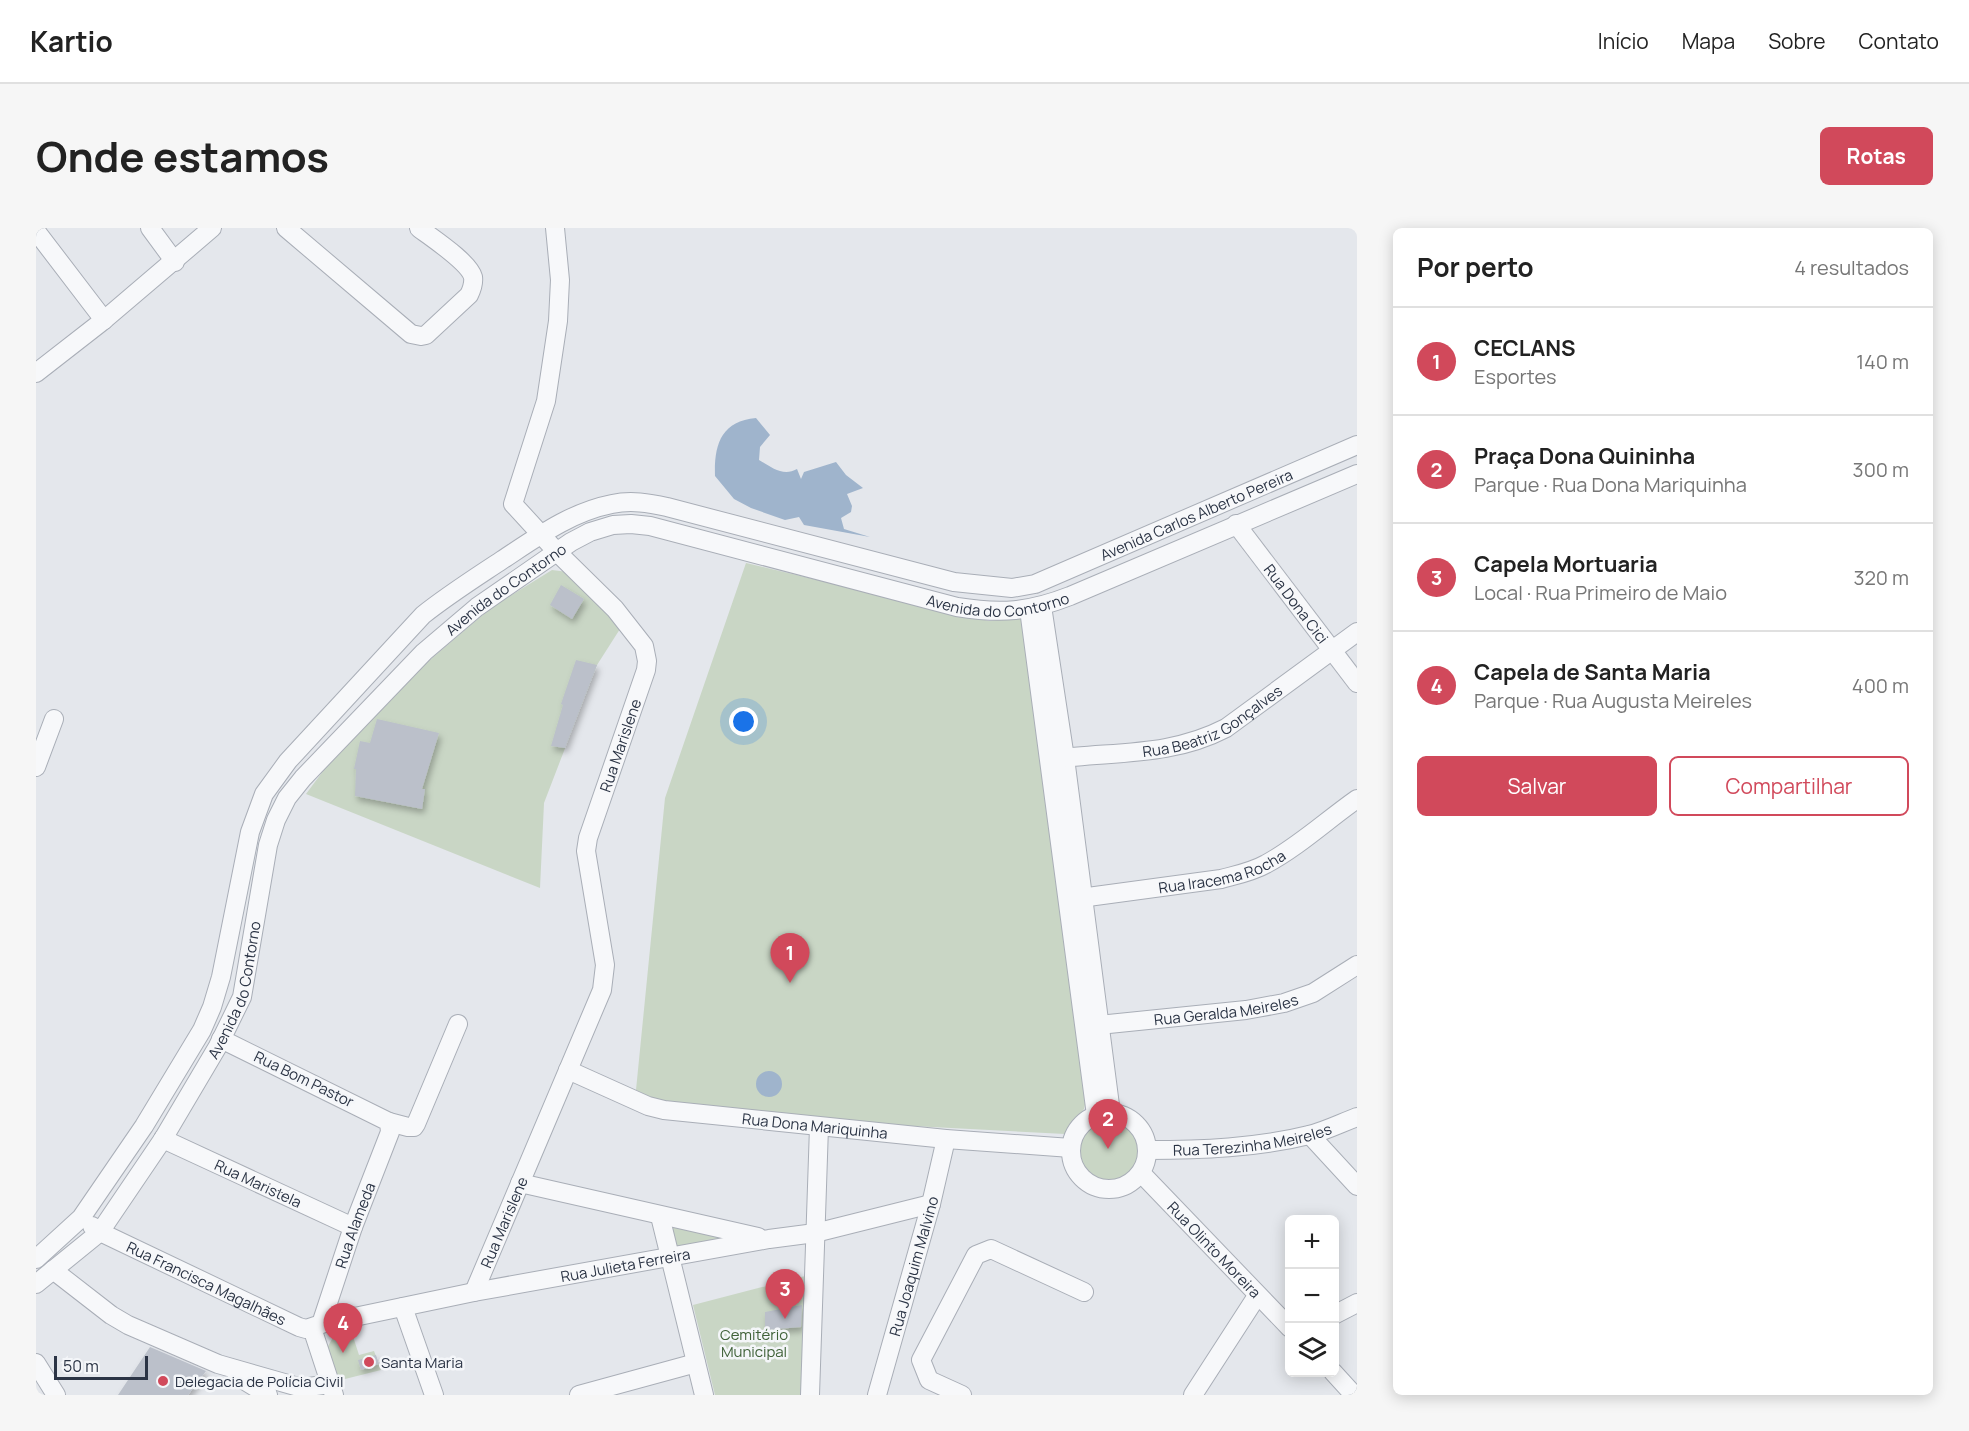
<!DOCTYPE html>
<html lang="pt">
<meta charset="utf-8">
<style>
:root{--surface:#fff;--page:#f6f6f6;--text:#222;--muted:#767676;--line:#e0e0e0;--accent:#d1495b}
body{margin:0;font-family:Manrope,sans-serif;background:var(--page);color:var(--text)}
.controls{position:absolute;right:18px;bottom:18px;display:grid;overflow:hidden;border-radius:9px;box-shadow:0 3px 15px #0003}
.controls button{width:54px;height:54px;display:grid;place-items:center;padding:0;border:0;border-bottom:2px solid var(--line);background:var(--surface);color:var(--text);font:30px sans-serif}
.scale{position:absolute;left:18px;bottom:15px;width:94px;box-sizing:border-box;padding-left:6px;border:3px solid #2b3445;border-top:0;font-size:16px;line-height:21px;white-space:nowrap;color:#2b3445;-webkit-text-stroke:4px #f4f6f9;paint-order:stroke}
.you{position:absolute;left:708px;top:494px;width:21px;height:21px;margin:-15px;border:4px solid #fff;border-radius:50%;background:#1a73e8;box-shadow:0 0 0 9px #1a73e833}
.badge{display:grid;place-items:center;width:39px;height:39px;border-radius:50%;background:var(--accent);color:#fff;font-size:20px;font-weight:700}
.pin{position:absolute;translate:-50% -50px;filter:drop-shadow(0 2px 3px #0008)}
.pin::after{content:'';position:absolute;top:32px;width:21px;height:18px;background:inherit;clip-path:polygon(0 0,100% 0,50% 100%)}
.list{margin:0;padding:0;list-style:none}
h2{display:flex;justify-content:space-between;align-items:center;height:78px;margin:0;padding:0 24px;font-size:26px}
h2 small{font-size:20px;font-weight:400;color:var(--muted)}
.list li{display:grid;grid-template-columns:39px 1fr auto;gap:18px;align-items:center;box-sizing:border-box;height:108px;padding:0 24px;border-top:2px solid var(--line)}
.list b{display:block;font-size:22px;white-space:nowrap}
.list p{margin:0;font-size:20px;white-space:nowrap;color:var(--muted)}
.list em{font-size:20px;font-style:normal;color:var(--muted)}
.actions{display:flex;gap:12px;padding:18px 24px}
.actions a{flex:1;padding:14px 0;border:2px solid var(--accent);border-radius:9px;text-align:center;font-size:21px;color:var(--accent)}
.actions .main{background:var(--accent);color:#fff}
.icon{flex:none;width:33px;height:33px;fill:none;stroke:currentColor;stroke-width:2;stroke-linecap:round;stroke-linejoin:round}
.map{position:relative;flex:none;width:1321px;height:1167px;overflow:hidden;border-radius:9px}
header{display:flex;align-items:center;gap:36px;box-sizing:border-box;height:84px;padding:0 30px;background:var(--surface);border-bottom:2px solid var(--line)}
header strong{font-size:28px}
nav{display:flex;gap:33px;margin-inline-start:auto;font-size:21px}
.intro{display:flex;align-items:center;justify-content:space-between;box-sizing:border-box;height:144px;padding:0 36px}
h1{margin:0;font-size:42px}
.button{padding:15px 27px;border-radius:9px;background:var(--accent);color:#fff;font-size:21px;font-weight:700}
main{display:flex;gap:36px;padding:0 36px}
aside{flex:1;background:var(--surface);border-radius:9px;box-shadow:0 3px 15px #0003}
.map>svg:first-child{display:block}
</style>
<header>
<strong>Kartio</strong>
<nav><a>Início</a><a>Mapa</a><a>Sobre</a><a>Contato</a></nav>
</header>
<div class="intro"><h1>Onde estamos</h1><a class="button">Rotas</a></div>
<main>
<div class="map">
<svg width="1321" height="1167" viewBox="0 0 1321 1167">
<defs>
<filter id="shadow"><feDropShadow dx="2.5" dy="4.5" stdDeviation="3" flood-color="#0004"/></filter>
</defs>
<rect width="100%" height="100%" fill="#e4e7ec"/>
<path fill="#c9d6c5" d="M 710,335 L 953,393 L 994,388 L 1053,860 L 1048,881 L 1029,906 L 800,894 L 627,875 L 600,862 L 629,570 Z
M 516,342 L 532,344 L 574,385 L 584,401 L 561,437 L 508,575 L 504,660 L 270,566 L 308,515 L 376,447 L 456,379 Z
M1039 922a33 33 0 1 1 66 0a33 33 0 1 1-66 0Z
M 630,998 L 707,1010 L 641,1022 Z
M 769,1048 L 767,1167 L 679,1167 L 657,1077 Z
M 313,1096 L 323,1127 L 338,1123 L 345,1142 L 301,1153 L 291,1120 L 301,1102 Z"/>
<path fill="#9fb4cc" d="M 720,190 L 734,207 L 724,219 L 723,232 C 735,239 747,249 761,241 L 765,251 L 768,244 L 800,234 L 810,247 L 827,260 L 811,266 L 816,278 L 815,284 L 805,290 L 808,301 L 834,309 L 768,297 L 763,289 L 749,292 L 715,280 L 698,271 L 679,248 C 678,217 685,193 720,190 Z
M720 856a13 13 0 1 1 26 0a13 13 0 1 1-26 0Z"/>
<path fill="#bbc0ca" filter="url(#shadow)" d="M 525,357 L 548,371 L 536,391 L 514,377 Z
M 540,432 L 561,437 L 529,520 L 515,518 L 527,477 L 525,476 Z
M 341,491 L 403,505 L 386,561 L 389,561 L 386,581 L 319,568 L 320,541 L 318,541 L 324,513 L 334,515 Z
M 766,1077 L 765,1099 L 729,1102 L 729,1084 Z
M 114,1119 L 170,1143 L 152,1167 L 82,1167 Z
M 340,1127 L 343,1136 L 325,1142 L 322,1132 Z"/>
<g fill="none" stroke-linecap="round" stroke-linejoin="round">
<defs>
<g id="minor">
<path d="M 114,0 L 139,34"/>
<path d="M 250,0 L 375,106 L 385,108 L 390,107 L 433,67 C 436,61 438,56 437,49 C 433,34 396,10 383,0"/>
<path d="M 0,3 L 68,92"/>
<path d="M 0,145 L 68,92 L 176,0"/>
<path id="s1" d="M 1200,296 L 1321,455"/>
<path d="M 1006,378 L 1029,530 L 1075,885"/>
<path d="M 993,381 L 1060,887"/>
<path id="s2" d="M 1018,531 C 1079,523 1134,529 1190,500 L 1321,404"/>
<path d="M 0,539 L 18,491"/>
<path id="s3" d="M 1037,671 L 1185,651 C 1200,647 1216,644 1230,636 C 1262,619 1291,592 1321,571"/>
<path id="s4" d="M 1053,798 L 1210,782 L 1248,775 L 1277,765 L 1321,737"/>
<path id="s5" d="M 532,842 L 612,878 L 628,882 L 910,911 L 1035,920"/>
<circle cx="1073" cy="923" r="38"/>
<path d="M 353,894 L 372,899 L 378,899 L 380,896 L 422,796"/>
<path d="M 1274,907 L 1321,958"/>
<path id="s6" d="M 127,911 L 317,999"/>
<path id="s7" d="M 1111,922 C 1165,922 1221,920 1273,907 C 1289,903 1305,895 1321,889"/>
<path id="s8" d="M 1105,945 L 1254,1100"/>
<path d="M 484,955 L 722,1009"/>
<path d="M 624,988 L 668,1167"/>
<path id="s9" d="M 56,998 L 64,1004 L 263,1099 L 270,1101 L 285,1096 L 317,999 L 354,904 L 353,894 L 185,811"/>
<path id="s10" d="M 0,1031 L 45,990 L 108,898 L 166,802 L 176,779 L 185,749 L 214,604 L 228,566 L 252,533 L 387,387 C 412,367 439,350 466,332 C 501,309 535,284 576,276 C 595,272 613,275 631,279 L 918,354 L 976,360 L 999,356 L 1321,217"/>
<path d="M 17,1042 L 75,1087 L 92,1097 L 182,1136 L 266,1160 L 294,1156"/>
<path id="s11" d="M 0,1056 L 64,1004 L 127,911 L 182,818 L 206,769 L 232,617 L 240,592 L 251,570 L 267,550 L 388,424 L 441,379 L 535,314 L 554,304 L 577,297 L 595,296 L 614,298 L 921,379 C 965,386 993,384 1034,368 L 1321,246"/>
<path id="s12" d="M 438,1064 L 566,762 L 569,737 L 550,623 L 552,610 L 610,442 L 611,433 L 608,418 L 579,381 L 521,324 L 477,276 L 510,173 L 522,93 L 524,52 L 519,0"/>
<path d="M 367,1079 L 398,1167"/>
<path d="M 1298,1087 L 1321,1075"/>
<path id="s13" d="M 285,1096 L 438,1064 L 733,1011 L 779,1005 L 895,976"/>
<path d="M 276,1100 L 298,1167"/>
<path d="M 0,1135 L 20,1167"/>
<path d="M 1297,1144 L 1318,1167"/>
<path d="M 201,1148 L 232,1167"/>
<path d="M 543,1167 L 660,1135"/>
<path d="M 774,1167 L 783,899"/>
<path id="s14" d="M 841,1167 L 895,976 L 910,911"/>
<path d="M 926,1167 L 893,1152 L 885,1132 L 940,1027 L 955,1021 L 1048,1064"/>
<path d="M 1157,1167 L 1221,1068"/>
</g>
</defs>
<use href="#minor" stroke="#a9aeb7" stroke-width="20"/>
<use href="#minor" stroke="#f7f8fa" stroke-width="18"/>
</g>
<g fill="#d1495b" stroke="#f4f6f9" stroke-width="2">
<circle cx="333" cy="1134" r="6"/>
<circle cx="127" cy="1153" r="6"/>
</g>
<g text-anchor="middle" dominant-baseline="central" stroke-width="5" stroke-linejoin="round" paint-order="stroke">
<g font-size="15" fill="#2b3445" stroke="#f4f6f9">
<text stroke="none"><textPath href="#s10" startOffset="1599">Avenida Carlos Alberto Pereira</textPath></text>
<text stroke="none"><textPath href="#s11" startOffset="866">Avenida do Contorno</textPath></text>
<text stroke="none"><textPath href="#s11" startOffset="1388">Avenida do Contorno</textPath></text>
<text stroke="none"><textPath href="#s1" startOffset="100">Rua Dona Cici</textPath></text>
<text stroke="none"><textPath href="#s2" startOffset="166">Rua Beatriz Gonçalves</textPath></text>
<text stroke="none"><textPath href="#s12" startOffset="580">Rua Marislene</textPath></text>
<text stroke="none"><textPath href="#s3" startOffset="152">Rua Iracema Rocha</textPath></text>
<text stroke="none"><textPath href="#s11" startOffset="362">Avenida do Contorno</textPath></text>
<text stroke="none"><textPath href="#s4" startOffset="138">Rua Geralda Meireles</textPath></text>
<text transform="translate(268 851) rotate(26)">Rua Bom Pastor</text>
<text stroke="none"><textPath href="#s5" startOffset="256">Rua Dona Mariquinha</textPath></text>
<text stroke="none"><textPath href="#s7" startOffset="106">Rua Terezinha Meireles</textPath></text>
<text stroke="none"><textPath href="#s6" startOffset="105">Rua Maristela</textPath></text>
<text stroke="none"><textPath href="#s12" startOffset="76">Rua Marislene</textPath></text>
<text stroke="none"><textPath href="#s9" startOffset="358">Rua Alameda</textPath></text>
<text stroke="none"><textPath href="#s8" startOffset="106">Rua Olinto Moreira</textPath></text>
<text stroke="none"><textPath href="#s13" startOffset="310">Rua Julieta Ferreira</textPath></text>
<text stroke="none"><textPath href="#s14" startOffset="134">Rua Joaquim Malvino</textPath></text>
<text stroke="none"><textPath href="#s9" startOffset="128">Rua Francisca Magalhães</textPath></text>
</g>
<g font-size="15" fill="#3f6138" stroke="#f4f6f9">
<text x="718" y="1106">Cemitério<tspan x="718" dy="17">Municipal</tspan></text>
</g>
<g font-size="15" fill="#2b3445" stroke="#f4f6f9" text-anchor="start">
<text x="345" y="1134">Santa Maria</text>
<text x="139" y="1153">Delegacia de Polícia Civil</text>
</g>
</g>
</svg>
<div class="controls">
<button>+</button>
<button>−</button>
<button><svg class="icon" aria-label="layers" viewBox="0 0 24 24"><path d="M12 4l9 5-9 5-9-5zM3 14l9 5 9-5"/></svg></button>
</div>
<div class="scale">50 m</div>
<div class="you"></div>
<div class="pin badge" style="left:754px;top:755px">1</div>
<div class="pin badge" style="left:1072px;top:921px">2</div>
<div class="pin badge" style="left:749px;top:1091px">3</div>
<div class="pin badge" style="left:307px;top:1125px">4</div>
</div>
<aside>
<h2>Por perto<small>4 resultados</small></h2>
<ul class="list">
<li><span class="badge">1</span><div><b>CECLANS</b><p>Esportes</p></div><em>140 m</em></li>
<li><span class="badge">2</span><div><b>Praça Dona Quininha</b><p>Parque · Rua Dona Mariquinha</p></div><em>300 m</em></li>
<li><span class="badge">3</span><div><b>Capela Mortuaria</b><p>Local · Rua Primeiro de Maio</p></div><em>320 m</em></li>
<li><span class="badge">4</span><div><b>Capela de Santa Maria</b><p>Parque · Rua Augusta Meireles</p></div><em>400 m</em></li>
</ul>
<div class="actions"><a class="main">Salvar</a><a>Compartilhar</a></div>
</aside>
</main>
